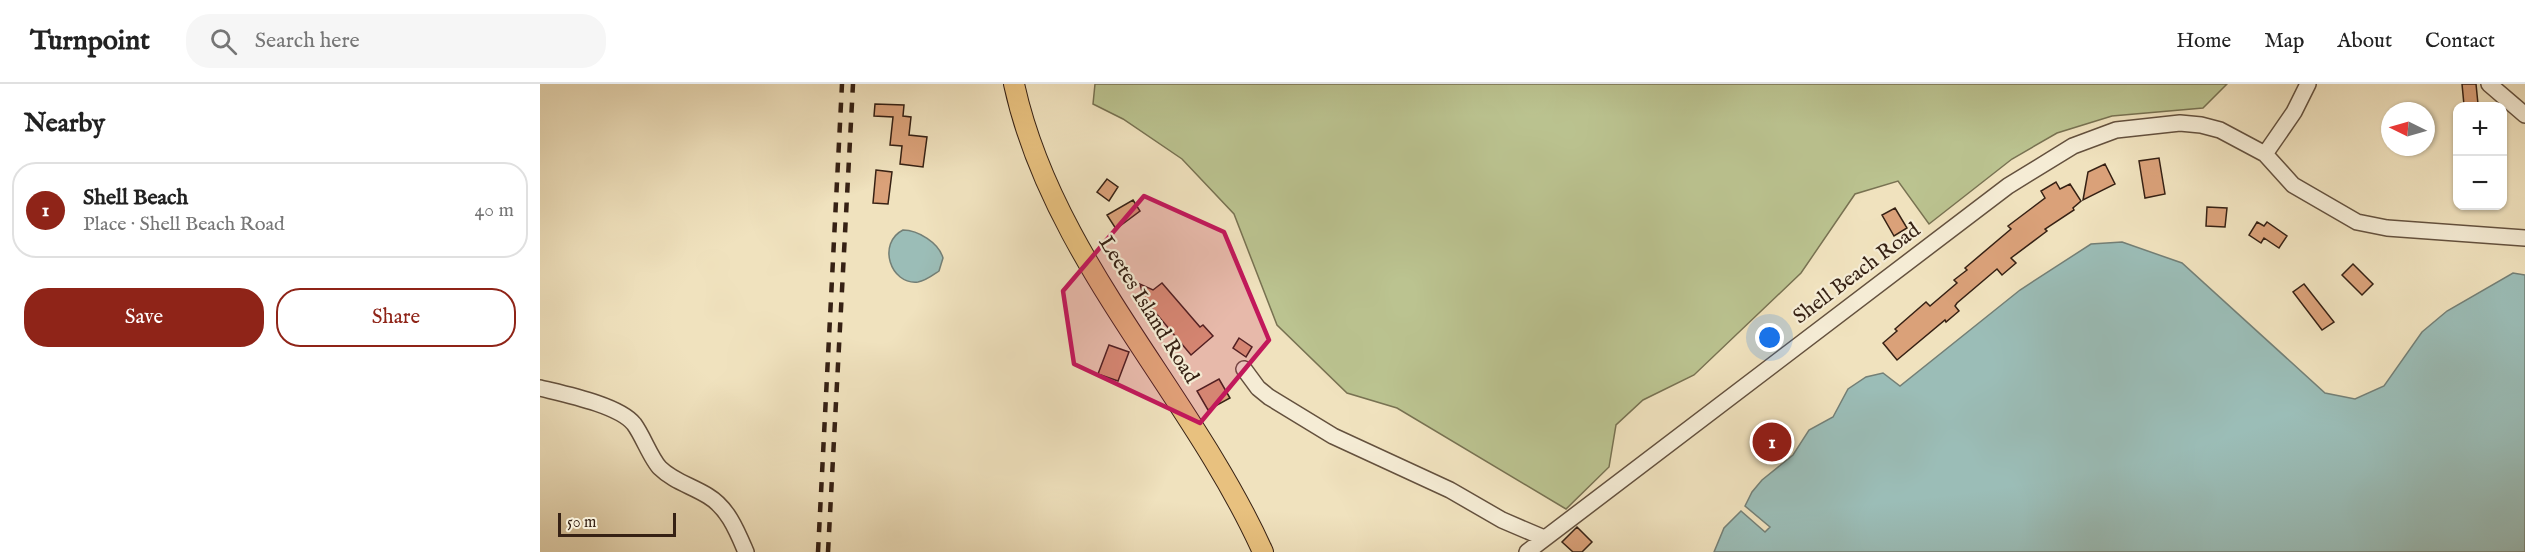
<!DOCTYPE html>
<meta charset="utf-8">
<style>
:root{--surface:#fff;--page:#f6f6f6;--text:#222;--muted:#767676;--line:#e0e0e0;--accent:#8f2418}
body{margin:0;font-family:"IM FELL English",serif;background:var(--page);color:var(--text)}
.controls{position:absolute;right:18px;top:18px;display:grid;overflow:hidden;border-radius:12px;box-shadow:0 2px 4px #0004}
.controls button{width:54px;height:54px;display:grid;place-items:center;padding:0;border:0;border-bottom:2px solid var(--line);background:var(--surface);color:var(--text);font:30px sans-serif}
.compass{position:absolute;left:1841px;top:18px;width:54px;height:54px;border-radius:50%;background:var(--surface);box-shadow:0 2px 4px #0004;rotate:275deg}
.scale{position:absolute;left:18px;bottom:15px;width:118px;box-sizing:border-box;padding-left:6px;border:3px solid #362114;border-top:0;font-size:16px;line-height:21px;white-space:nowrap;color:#362114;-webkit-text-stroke:4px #f5ecd5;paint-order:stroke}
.you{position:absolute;left:1230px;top:254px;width:21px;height:21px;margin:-15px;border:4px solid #fff;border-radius:50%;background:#1a73e8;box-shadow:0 0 0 9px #1a73e833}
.badge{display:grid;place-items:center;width:39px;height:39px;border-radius:50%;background:var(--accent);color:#fff;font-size:20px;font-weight:700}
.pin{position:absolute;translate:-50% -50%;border:3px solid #fff;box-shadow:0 2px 6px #0006}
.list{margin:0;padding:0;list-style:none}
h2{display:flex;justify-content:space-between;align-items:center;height:78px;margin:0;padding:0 24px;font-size:26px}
h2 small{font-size:20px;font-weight:400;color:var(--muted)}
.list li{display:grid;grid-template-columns:39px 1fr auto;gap:18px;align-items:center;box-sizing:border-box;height:96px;margin:0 12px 12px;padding:0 12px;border:2px solid var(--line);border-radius:24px}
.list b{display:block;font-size:22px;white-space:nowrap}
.list p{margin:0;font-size:20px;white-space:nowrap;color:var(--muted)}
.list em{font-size:20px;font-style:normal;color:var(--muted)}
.actions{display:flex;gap:12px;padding:18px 24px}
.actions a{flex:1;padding:14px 0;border:2px solid var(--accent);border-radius:24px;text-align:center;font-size:21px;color:var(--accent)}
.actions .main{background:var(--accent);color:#fff}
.icon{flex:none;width:33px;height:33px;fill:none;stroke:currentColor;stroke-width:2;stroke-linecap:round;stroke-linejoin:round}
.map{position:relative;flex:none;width:1985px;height:468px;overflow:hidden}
header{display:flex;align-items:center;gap:36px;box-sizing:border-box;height:84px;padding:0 30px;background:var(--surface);border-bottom:2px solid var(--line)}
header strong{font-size:28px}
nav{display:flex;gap:33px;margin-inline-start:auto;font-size:21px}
.search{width:420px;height:54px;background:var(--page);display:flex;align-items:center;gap:15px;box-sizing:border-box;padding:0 21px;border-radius:24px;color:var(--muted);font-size:22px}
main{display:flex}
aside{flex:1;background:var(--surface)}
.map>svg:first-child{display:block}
</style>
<header>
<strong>Turnpoint</strong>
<div class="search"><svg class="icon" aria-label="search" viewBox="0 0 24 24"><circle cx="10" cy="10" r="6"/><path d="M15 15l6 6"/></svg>Search here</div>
<nav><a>Home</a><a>Map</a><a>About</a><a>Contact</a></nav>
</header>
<main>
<aside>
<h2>Nearby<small></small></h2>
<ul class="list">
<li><span class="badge">1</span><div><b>Shell Beach</b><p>Place · Shell Beach Road</p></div><em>40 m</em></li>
</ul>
<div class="actions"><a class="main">Save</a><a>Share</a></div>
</aside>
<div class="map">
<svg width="1985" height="468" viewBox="0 0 1985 468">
<rect width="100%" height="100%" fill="#f0e2be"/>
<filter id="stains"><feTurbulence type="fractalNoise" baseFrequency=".00333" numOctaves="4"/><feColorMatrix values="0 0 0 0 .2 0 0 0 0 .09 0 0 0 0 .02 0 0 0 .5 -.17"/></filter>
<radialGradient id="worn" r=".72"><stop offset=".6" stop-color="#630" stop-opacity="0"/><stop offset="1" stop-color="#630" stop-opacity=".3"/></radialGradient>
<path fill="#bbc390" stroke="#787252" stroke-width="1.5" d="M 555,0 L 1687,0 L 1663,24 L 1572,32 L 1517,49 L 1472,75 L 1389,140 L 1358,97 L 1315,110 L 1261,189 L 1154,291 L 1103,316 L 1076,341 L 1069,383 L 1026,425 L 857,324 L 807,309 L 737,241 L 694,130 L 642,75 L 583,35 L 553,20 Z"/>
<path fill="#9bbdb7" stroke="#737f76" stroke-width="1.5" d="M 363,146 C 378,146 399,159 403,174 L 399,187 C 393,191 385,197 378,198 C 350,201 337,159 363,146 Z
M 1582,158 L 1642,179 L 1785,309 L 1815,315 L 1844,302 L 1882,248 L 1907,227 L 1973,189 L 1985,191 L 1985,468 L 1174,468 L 1184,444 L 1201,427 L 1225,448 L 1230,443 L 1205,422 L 1212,408 L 1222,396 L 1253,371 L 1269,346 L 1293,333 L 1308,305 L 1326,293 L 1343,289 L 1360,302 L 1480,206 L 1551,160 Z"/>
<path fill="#daa179" stroke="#362114" stroke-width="1.5" d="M 1922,0 L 1936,0 L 1938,20 L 1924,21 Z
M 335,20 L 364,21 L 363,32 L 371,33 L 369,51 L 387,53 L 383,83 L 360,80 L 362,62 L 350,61 L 353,33 L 334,32 Z
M 1619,74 L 1625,110 L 1605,114 L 1599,77 Z
M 1565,80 L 1575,100 L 1543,116 L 1548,88 Z
M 336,86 L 352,88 L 348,120 L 333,119 Z
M 567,95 L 578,103 L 569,117 L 557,108 Z
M 1516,98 L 1520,105 L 1530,100 L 1541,117 L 1533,124 L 1534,126 L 1505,145 L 1507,147 L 1471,174 L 1476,179 L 1462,191 L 1457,185 L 1417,219 L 1415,222 L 1419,227 L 1406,238 L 1405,236 L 1357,276 L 1343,259 L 1357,247 L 1355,245 L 1386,218 L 1390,222 L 1417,199 L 1414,196 L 1427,186 L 1425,184 L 1471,145 L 1468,142 L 1505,114 L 1501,107 Z
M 593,116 L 600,127 L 576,145 L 567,131 Z
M 1667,123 L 1687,124 L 1685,143 L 1666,142 Z
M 1355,124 L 1367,144 L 1354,152 L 1342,131 Z
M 1717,138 L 1724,142 L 1727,138 L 1747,152 L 1739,164 L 1724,154 L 1721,159 L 1709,151 Z
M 1813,180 L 1833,200 L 1822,211 L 1802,191 Z
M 622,199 L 660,243 L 663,241 L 673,252 L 651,271 L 604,215 L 600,200 L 613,206 Z
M 1764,200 L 1794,238 L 1782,246 L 1753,208 Z
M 699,254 L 712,263 L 706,273 L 693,264 Z
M 569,261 L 589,268 L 578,297 L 558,290 Z
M 679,295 L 690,314 L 668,326 L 657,307 Z
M 1037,443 L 1052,458 L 1042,468 L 1033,468 L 1022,458 Z"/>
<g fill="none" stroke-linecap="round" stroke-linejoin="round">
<defs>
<path id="minor" d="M 1949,0 L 1985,31
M 1725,70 L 1754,28 L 1768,0
M 704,285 L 718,304 L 729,313 L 793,352 L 910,406 L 962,436 L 1004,454
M 0,304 C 24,310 79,321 94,340 C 103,352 111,375 120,384 C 133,397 152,402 168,412 C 188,424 197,447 206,468
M 987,468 L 1468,102 L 1533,62 L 1576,46 L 1640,39 L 1661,41 L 1680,46 L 1725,70 L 1753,101 L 1817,138 L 1847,144 L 1985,154"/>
<path id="major" d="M 474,0 C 512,175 651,308 723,468"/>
</defs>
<use href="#minor" stroke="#64513e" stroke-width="18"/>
<use href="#major" stroke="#362114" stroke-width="22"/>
<use href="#minor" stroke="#f5ecd5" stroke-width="15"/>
<use href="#major" stroke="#e8c17f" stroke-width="20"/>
<path stroke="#362114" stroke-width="4.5" stroke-dasharray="10 10" stroke-linecap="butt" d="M 278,468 L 302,0
M 288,468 L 313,0"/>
</g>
<path fill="#c2185b" fill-opacity="0.2" stroke="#c2185b" stroke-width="4.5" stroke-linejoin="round" d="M 604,112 L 684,148 L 729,256 L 660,339 L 534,280 L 523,207 Z"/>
<g text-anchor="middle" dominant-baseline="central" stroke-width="4.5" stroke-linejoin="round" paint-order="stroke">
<g font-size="21" fill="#362114" stroke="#f5ecd5">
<text transform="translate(1317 190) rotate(-37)">Shell Beach Road</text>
<text transform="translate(608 226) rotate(58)">Leetes Island Road</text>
</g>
</g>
<rect width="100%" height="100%" filter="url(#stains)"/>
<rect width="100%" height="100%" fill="url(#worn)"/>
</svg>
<div class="controls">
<button>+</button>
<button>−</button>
</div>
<svg class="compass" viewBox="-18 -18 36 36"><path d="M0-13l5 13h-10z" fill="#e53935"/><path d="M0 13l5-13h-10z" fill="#767676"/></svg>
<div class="scale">50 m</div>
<div class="you"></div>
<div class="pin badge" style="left:1232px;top:358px">1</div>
</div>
</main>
